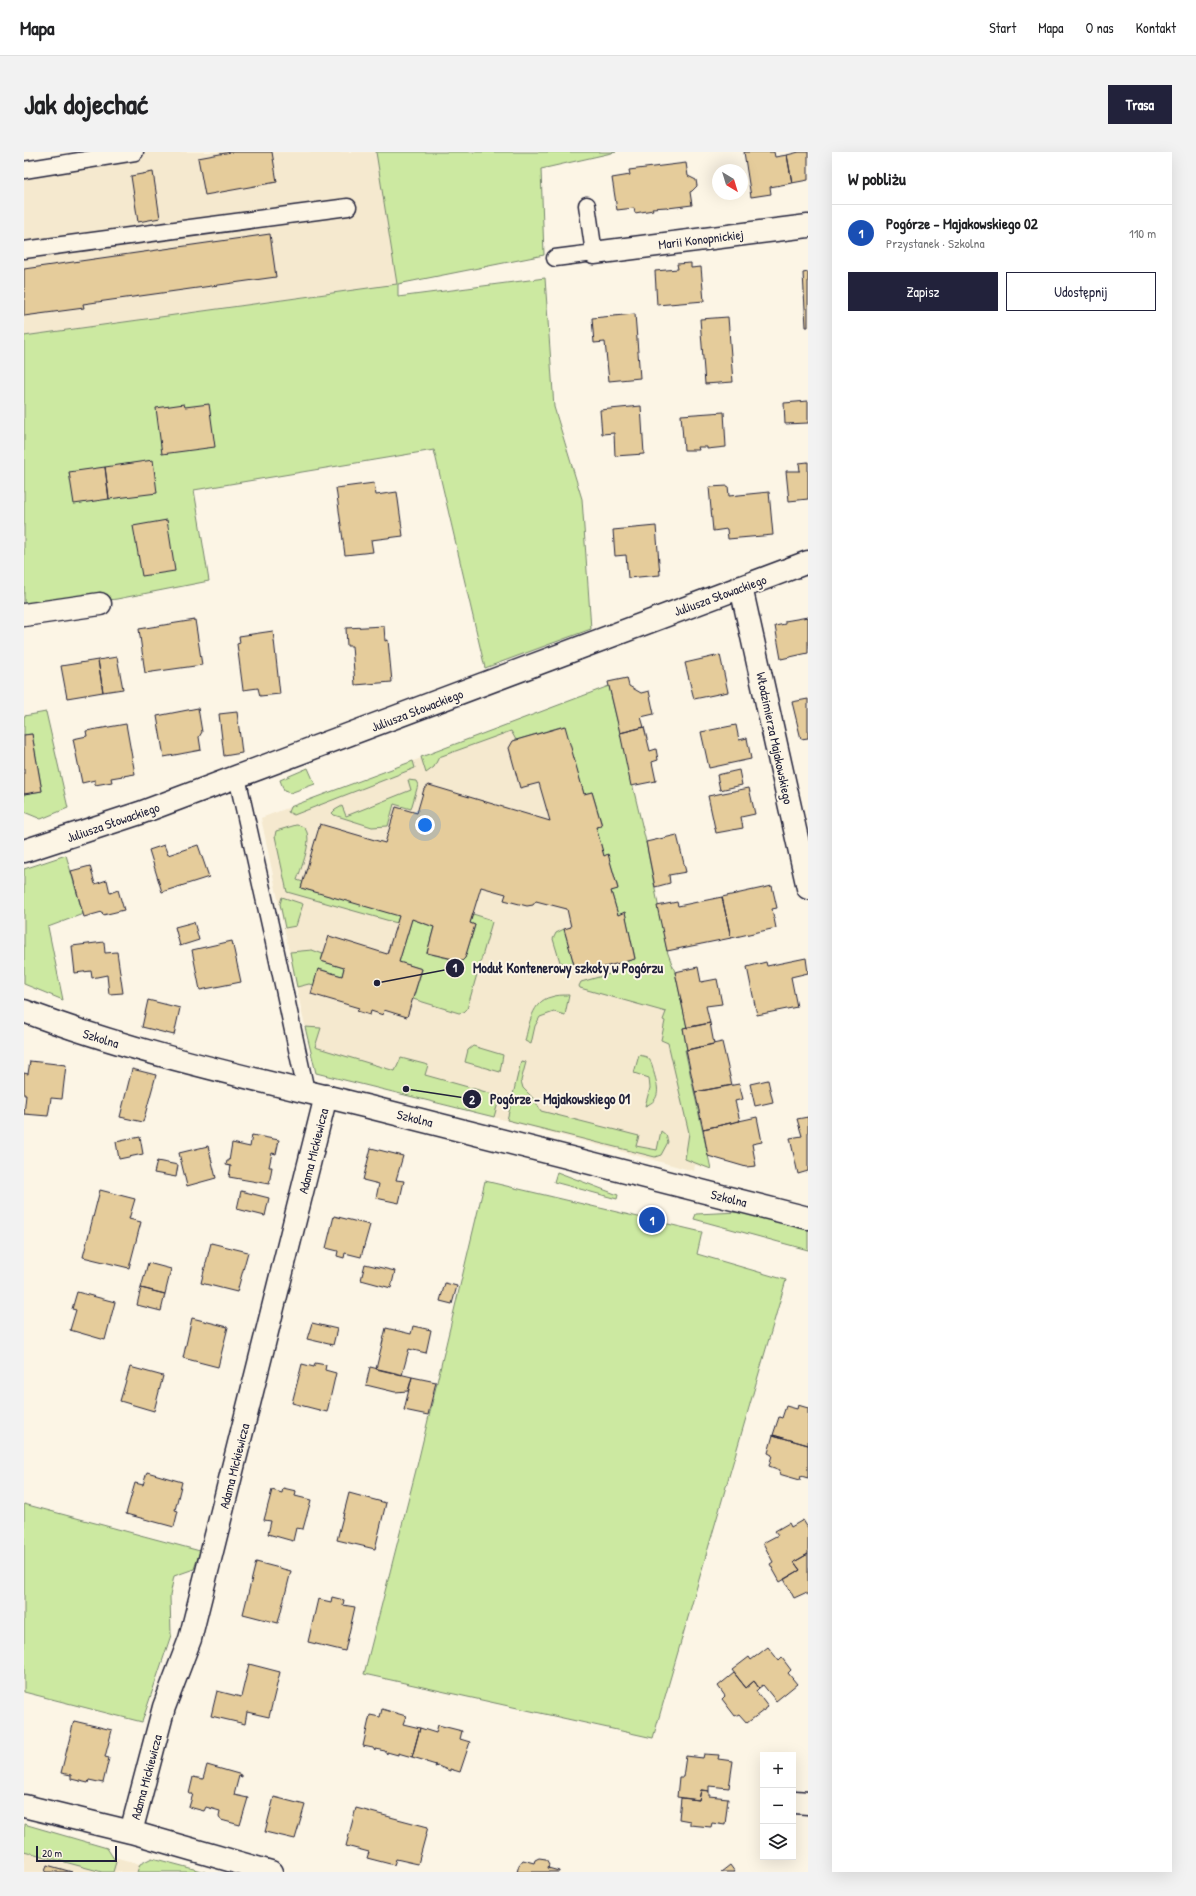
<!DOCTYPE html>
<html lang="pl">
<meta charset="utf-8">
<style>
:root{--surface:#fff;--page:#f2f2f2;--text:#202124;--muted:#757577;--line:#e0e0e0;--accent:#22223b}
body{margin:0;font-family:"Patrick Hand",sans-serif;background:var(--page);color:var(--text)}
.controls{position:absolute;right:12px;bottom:12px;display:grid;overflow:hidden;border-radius:0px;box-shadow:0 4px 16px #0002}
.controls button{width:36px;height:36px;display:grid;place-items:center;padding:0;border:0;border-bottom:1px solid var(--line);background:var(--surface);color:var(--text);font:20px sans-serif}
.compass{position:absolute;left:688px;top:12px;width:36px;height:36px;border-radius:50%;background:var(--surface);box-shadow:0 4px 16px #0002;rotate:142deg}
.scale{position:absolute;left:12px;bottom:10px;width:81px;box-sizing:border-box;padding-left:4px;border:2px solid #22223b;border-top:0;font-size:11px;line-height:14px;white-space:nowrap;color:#22223b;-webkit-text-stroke:3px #fcf5e5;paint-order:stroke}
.you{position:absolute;left:401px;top:673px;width:14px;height:14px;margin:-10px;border:3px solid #fff;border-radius:50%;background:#1a73e8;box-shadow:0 0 0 6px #1a73e833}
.badge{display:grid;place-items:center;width:26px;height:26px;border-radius:50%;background:var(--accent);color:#fff;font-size:13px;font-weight:700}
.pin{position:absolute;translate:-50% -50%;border:2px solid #fff;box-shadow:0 1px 4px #0006}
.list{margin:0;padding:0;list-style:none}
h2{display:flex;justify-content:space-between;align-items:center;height:52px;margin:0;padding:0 16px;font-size:17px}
h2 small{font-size:13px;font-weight:400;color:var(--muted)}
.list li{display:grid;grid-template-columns:26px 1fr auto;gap:12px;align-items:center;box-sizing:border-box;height:56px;padding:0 16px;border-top:1px solid var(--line)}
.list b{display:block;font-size:15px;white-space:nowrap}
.list p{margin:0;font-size:13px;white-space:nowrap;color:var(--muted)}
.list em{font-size:13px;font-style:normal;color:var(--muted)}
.actions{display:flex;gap:8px;padding:12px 16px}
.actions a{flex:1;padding:9px 0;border:1px solid var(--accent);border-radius:0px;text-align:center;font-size:14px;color:var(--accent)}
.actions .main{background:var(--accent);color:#fff}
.icon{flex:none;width:22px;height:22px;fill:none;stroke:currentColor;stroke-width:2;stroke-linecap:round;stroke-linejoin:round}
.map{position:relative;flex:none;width:784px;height:1720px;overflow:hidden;border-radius:0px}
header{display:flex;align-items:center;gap:24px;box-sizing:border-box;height:56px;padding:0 20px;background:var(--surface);border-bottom:1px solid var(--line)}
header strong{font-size:19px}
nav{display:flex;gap:22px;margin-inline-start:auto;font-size:14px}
.intro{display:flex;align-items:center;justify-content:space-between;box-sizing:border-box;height:96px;padding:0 24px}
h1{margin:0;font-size:28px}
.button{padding:10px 18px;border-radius:0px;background:var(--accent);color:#fff;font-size:14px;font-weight:700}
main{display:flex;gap:24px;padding:0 24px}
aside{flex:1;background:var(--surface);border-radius:0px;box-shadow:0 4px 16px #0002}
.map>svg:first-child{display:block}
</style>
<header>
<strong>Mapa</strong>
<nav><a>Start</a><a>Mapa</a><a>O nas</a><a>Kontakt</a></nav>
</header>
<div class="intro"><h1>Jak dojechać</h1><a class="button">Trasa</a></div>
<main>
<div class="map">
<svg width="784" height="1720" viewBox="0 0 784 1720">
<rect width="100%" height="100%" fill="#fcf5e5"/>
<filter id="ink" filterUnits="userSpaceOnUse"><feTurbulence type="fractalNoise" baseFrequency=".025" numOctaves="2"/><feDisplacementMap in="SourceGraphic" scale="8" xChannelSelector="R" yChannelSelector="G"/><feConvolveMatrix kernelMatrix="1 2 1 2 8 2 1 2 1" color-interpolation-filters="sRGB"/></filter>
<g filter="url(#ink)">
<path fill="#f5e9cf" d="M 58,0 L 352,0 L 374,132 L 0,184 L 0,9 Z
M 584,536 L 657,856 L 663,897 L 661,898 L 686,1017 L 671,1013 L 670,1019 L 291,917 L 278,861 L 237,666 Z
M 0,1680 L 130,1716 L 129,1720 L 0,1720 Z"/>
<path fill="#cce9a1" stroke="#77866e" d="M 352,0 L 592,0 L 517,17 L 520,103 L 374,132 L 374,145 L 521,126 L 530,255 L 558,347 L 567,477 L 461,516 L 410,298 L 170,338 L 185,429 L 93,447 L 0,459 L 0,184 L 373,132 Z
M 585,534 L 622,690 L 643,799 L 651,820 L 663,875 L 659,876 L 663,898 L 661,898 L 687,1017 L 661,1007 L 665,981 L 644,891 L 637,888 L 641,869 L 639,868 L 642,860 L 556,836 L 555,834 L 557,830 L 603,817 L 602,810 L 611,806 L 601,761 L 594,763 L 587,739 L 594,736 L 584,703 L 580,704 L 572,675 L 578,673 L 568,640 L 560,642 L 540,574 L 492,588 L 487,579 L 415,605 L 410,615 L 402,621 L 397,605 Z
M 22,560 L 44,656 L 17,667 L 0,660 L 0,642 L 18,639 L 8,582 L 0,583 L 0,564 Z
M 389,609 L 391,616 L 270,663 L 264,660 L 266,655 Z
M 284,616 L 291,632 L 266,641 L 260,639 L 256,628 Z
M 384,628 L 392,629 L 394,633 L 387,657 L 370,652 L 364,674 L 348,675 L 310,663 L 308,661 L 311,658 L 318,654 L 322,664 L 387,638 Z
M 272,673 C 296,673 277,716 273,728 L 279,730 L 277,736 L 372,762 L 375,764 L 373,771 L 263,740 L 251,684 L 252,679 Z
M 42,703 L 59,762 L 24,775 L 39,848 L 0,832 L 0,717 Z
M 258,745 L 279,752 L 272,774 L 261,776 L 256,752 Z
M 449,762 L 465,767 L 468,770 L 443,857 L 440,860 L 435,861 L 389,847 L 398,817 L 375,810 L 388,767 L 410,775 L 403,801 L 435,809 L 441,806 L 451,773 L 446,771 Z
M 540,777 L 550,811 L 544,813 L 536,810 L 529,787 L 532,781 Z
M 288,798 L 299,802 L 297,809 L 320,816 L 318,824 L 295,817 L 290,833 L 285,832 L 273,835 L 266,800 Z
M 545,843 L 541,863 L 530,860 L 516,865 L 511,874 L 507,892 L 501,889 C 505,873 508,849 527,845 C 532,843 539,843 545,843 Z
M 281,875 L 297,876 L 291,895 L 371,919 L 377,906 L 404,913 L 401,923 L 476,944 L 470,965 L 292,921 Z
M 449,894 L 479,903 L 476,920 L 441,910 L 444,898 Z
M 615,903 C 618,904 622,904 624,906 C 628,910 629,916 630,921 C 634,935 638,948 621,954 L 626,936 L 625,926 L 610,921 Z
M 497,909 L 502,910 L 497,929 L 499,936 L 510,947 L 517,959 L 615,984 L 612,994 L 633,998 L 637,979 L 642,983 L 644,990 L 637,1003 L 631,1005 L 483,968 Z
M 533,1020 L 594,1043 L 593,1047 L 530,1030 Z
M 461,1029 L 678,1080 L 673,1102 L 762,1128 L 629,1586 L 340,1522 L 393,1314 Z
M 715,1060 L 784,1077 L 784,1098 L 670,1067 L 672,1062 Z
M 0,1352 L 176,1399 L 170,1417 L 150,1424 L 146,1444 L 147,1483 L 118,1570 L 0,1540 Z
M 0,1672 L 83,1696 L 92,1710 L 89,1720 L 78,1720 L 0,1699 Z
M 128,1706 L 181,1720 L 113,1720 L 116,1712 Z"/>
<path fill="#e5cc9b" stroke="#22223b" d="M 207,0 L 248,0 L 253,30 L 181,43 L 174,6 Z
M 720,0 L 750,0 L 751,5 L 763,3 L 768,31 L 746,35 L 747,42 L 727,45 Z
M 775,0 L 784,0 L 784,28 L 768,31 L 763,3 Z
M 662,11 L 664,24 L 672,28 L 673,34 L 668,39 L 666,40 L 668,53 L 644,56 L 643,55 L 628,56 L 629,58 L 611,61 L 610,56 L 593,58 L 588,26 L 606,23 L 605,18 Z
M 129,20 L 136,66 L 114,70 L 107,24 Z
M 246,82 L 252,125 L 59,152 L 60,156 L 0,164 L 0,117 Z
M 667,111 L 667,116 L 677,115 L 680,149 L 633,153 L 631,119 L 654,117 L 653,112 Z
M 784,120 L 784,175 L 782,175 L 779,121 Z
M 611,162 L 616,226 L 585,229 L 581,190 L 570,191 L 568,166 Z
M 704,165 L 709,230 L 681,232 L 676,167 Z
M 784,249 L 784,271 L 761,272 L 760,251 Z
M 160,252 L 161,255 L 185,252 L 191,295 L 138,302 L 132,256 Z
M 617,254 L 620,302 L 591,304 L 590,281 L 578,282 L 576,258 Z
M 700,260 L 702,295 L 683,297 L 683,295 L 674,295 L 675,298 L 660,298 L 657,263 Z
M 129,308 L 133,341 L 85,347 L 81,315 Z
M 784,310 L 784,347 L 765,349 L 762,319 L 776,319 L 775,311 Z
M 81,315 L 85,347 L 50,352 L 45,320 Z
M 350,331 L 352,343 L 373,340 L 379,384 L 347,388 L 349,400 L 321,403 L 312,336 Z
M 704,334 L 705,344 L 745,340 L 749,383 L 704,387 L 703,377 L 689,379 L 685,335 Z
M 143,368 L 151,419 L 118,424 L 109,374 Z
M 632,374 L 636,423 L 604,426 L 602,403 L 591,404 L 589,378 Z
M 784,465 L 784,501 L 757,507 L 751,474 L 761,472 L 761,469 Z
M 171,468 L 178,513 L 121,521 L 115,477 Z
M 360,474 L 361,489 L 364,488 L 368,530 L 331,533 L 328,494 L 323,494 L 322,476 Z
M 249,479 L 256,542 L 236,544 L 234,536 L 219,538 L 213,492 L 216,491 L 215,484 Z
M 696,503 L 704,540 L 670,547 L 661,511 Z
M 93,505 L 99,537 L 79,540 L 74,508 Z
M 74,508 L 79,540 L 43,546 L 37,514 Z
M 603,526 L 605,534 L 617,541 L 625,539 L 630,562 L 617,565 L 620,575 L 596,581 L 584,530 Z
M 784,547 L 784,586 L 777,587 L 768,550 Z
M 174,556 L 178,580 L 175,585 L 177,598 L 140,605 L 133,564 Z
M 213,560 L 218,601 L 200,604 L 195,562 Z
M 102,572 L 111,622 L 87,626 L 88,630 L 71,633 L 71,628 L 58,631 L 49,587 L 63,584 L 62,579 Z
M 712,573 L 715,588 L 723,586 L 727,607 L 685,616 L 677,580 Z
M 541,574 L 560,642 L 568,640 L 578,674 L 572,675 L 580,704 L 584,702 L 594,737 L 587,739 L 594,763 L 601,760 L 611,807 L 557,821 L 551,816 L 540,777 L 547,775 L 543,757 L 512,749 L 509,753 L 503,754 L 480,748 L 482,742 L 457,735 L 446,771 L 451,773 L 441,806 L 438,809 L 403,801 L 410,775 L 388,767 L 375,810 L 398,817 L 383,865 L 360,858 L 359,863 L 347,859 L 346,863 L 333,859 L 335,856 L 287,842 L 294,817 L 318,824 L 320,816 L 297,809 L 305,784 L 363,802 L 375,764 L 277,736 L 296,672 L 361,691 L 372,655 L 393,661 L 400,637 L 405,633 L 526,669 L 515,631 L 496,636 L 485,596 L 489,589 Z
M 620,575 L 626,599 L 632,597 L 634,608 L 628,610 L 632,629 L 607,634 L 596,581 Z
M 8,582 L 18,639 L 0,642 L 0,583 Z
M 715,618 L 718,633 L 696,638 L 693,623 Z
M 725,636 L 731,662 L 717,665 L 719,676 L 692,681 L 684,644 Z
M 653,683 L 662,720 L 645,723 L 646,731 L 631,735 L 622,690 Z
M 140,693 L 144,703 L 174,693 L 185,725 L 138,740 L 125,698 Z
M 66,714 L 71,732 L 83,728 L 86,741 L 94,738 L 100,758 L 79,763 L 78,760 L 60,765 L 47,719 Z
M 748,734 L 753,756 L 748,757 L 752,776 L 707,786 L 698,745 Z
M 698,745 L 707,786 L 643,799 L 633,754 L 653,750 L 654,754 Z
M 170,770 L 175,788 L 156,794 L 151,775 Z
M 208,789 L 217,830 L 176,838 L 168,798 Z
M 80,790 L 81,801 L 93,800 L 99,841 L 85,842 L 83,823 L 68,826 L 67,819 L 51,821 L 48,794 Z
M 782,806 L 784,821 L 767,825 L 773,855 L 733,863 L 723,815 L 742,810 L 743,814 Z
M 674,815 L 677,830 L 693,827 L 698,852 L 682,854 L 686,871 L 663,876 L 651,820 Z
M 124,848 L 156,856 L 150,883 L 118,875 Z
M 686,871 L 690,892 L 663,898 L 659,876 Z
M 698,890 L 708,933 L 671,940 L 662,898 Z
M 6,909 L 42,913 L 38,947 L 27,946 L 24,964 L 0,962 L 2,943 L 0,943 L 0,921 L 4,922 Z
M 108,917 L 132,923 L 119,970 L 96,965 Z
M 744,928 L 749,950 L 731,954 L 726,932 Z
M 715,932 L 719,947 L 711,949 L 716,969 L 679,977 L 671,940 Z
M 733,965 L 738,990 L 728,992 L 732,1014 L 722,1015 L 684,1004 L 679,977 Z
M 784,965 L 784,1019 L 774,1022 L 766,986 L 778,984 L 773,967 Z
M 228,983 L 255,988 L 252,1002 L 248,1001 L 245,1015 L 248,1015 L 245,1032 L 205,1025 L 207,1014 L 202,1013 L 203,1009 L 205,1009 L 208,991 L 226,995 Z
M 116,985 L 119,1002 L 95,1007 L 92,990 Z
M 184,994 L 192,1026 L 163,1034 L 155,1001 Z
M 347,996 L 379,1004 L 372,1028 L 380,1029 L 375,1051 L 352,1046 L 355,1032 L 339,1028 Z
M 133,1009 L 154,1013 L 152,1025 L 130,1021 Z
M 76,1038 L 111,1047 L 105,1067 L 117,1070 L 105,1116 L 59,1105 Z
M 217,1039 L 245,1046 L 241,1064 L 213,1057 Z
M 310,1064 L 346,1073 L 337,1105 L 321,1101 L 320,1106 L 313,1104 L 314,1099 L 302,1096 Z
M 187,1091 L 224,1100 L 213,1140 L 177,1131 Z
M 124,1111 L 147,1117 L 141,1142 L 117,1136 Z
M 341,1112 L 371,1119 L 367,1136 L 337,1128 Z
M 421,1131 L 433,1134 L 428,1152 L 416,1149 Z
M 117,1136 L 141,1142 L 137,1159 L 113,1153 Z
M 53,1140 L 91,1150 L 81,1188 L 46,1178 L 52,1158 L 48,1157 Z
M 168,1166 L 204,1175 L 194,1215 L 159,1206 Z
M 288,1171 L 313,1177 L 309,1193 L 283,1187 Z
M 389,1174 L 407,1178 L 402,1201 L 385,1197 L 378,1223 L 352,1217 L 362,1176 L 387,1182 Z
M 291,1211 L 302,1213 L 301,1218 L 312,1221 L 303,1260 L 268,1251 L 278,1212 L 290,1215 Z
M 106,1215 L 139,1224 L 130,1259 L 96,1249 Z
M 346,1215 L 388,1225 L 384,1239 L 371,1240 L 342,1233 Z
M 388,1225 L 412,1230 L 404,1263 L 380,1258 Z
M 774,1253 L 784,1256 L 784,1293 L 749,1283 L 755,1265 L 758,1266 L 762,1254 L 773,1257 Z
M 749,1283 L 784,1293 L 784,1326 L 777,1324 L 776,1328 L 755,1322 L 756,1318 L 745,1314 L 748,1303 L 744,1301 Z
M 123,1320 L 158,1330 L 151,1358 L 154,1359 L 150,1375 L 102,1362 L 111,1331 L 119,1333 Z
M 259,1336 L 272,1339 L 271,1344 L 287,1348 L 279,1377 L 272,1376 L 269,1389 L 244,1382 L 247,1369 L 240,1368 L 248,1338 L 258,1341 Z
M 325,1341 L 362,1351 L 351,1397 L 313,1388 Z
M 779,1368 L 784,1376 L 784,1402 L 770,1410 L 776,1418 L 756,1430 L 746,1412 L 749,1410 L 739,1391 L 754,1383 L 751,1379 L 765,1371 L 767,1375 Z
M 784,1402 L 784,1443 L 781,1441 L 770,1446 L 760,1427 L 776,1418 L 770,1410 Z
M 232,1410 L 267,1419 L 254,1471 L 219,1462 Z
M 308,1445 L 320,1448 L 319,1453 L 331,1455 L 321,1499 L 284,1490 L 294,1447 L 307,1450 Z
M 744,1495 L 755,1509 L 758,1506 L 767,1518 L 764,1521 L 773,1532 L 752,1549 L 739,1533 L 735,1536 L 730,1529 L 722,1536 L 708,1518 L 725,1505 L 727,1508 Z
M 225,1512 L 256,1520 L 245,1565 L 223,1560 L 221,1572 L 187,1564 L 193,1539 L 217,1545 Z
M 710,1521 L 722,1536 L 730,1529 L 735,1536 L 732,1539 L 744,1555 L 723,1571 L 715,1562 L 711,1564 L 698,1547 L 701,1544 L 694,1534 Z
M 358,1557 L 382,1564 L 379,1572 L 396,1576 L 388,1605 L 374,1601 L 374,1603 L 363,1600 L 363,1602 L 361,1599 L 351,1597 L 351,1599 L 349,1596 L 339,1594 L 346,1563 L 356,1565 Z
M 50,1569 L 88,1578 L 81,1605 L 85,1606 L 79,1631 L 65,1628 L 64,1631 L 47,1627 L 47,1623 L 37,1621 Z
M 414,1573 L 438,1579 L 436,1587 L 446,1590 L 436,1620 L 426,1617 L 426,1619 L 414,1614 L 411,1615 L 412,1613 L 402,1610 L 402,1609 L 388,1605 L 396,1576 L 412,1581 Z
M 680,1602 L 695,1603 L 694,1607 L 709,1609 L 705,1636 L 685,1634 L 685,1639 L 677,1638 L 675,1648 L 653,1645 L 655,1625 L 659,1625 L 662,1604 L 679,1606 Z
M 183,1613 L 218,1623 L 218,1625 L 215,1624 L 210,1643 L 224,1646 L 216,1673 L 197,1668 L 195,1664 L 196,1659 L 182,1655 L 180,1659 L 165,1655 L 169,1642 L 165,1642 L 169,1625 L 179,1627 Z
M 677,1638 L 685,1639 L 685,1644 L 704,1646 L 701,1673 L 688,1671 L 687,1675 L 666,1673 L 666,1669 L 655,1667 L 657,1646 L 675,1648 Z
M 250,1645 L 281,1653 L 271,1687 L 241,1680 Z
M 332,1656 L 404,1675 L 394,1712 L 372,1707 L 370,1713 L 343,1706 L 345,1700 L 322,1694 Z
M 515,1706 L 522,1707 L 525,1712 L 524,1716 L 535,1719 L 535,1720 L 493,1720 L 495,1713 L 499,1708 L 510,1711 L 511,1708 Z
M 23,1713 L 48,1720 L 21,1720 Z
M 706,1713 L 711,1720 L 697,1720 Z"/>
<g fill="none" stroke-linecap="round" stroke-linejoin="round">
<defs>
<path id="lane" d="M 0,18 L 111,0
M 0,98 L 324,55
M 531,106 L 570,101 L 563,53
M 213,625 L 249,786 L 282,939"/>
<path id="street" d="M 570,101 L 784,74
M 717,435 L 784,736
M 0,463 L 76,452
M 0,699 L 116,661 L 784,410
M 771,1650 L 784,1651
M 0,1654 L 107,1680 L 140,1555 L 166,1487 L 302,944
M 107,1680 L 247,1720"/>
<path id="secondary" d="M 0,859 C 113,902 232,927 349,956 C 494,992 639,1029 784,1066"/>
</defs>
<use href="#lane" stroke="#22223b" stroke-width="19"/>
<use href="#street" stroke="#22223b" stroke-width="25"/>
<use href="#secondary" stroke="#22223b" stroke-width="25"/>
<use href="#lane" stroke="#fcf5e5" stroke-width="16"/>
<use href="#street" stroke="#fcf5e5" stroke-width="22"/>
<use href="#secondary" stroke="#fcf5e5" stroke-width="22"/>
</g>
</g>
<g text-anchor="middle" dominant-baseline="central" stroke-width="4" stroke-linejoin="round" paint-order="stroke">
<g font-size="13" fill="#22223b" stroke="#fcf5e5">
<text transform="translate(677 87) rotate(-7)">Marii Konopnickiej</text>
<text transform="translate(696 443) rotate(-20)">Juliusza Słowackiego</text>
<text transform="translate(393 558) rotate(-21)">Juliusza Słowackiego</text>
<text transform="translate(751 586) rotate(78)">Włodzimierza Majakowskiego</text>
<text transform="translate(89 670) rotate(-19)">Juliusza Słowackiego</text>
<text transform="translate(77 886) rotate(17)">Szkolna</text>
<text transform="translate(391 966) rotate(14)">Szkolna</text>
<text transform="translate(289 999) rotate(-76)">Adama Mickiewicza</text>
<text transform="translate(705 1046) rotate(14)">Szkolna</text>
<text transform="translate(210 1314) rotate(-76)">Adama Mickiewicza</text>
<text transform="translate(122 1625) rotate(-75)">Adama Mickiewicza</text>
</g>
</g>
<path fill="none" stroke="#22223b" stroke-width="1.5" d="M353 831L431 816M382 937L448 947"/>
<g fill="#22223b" stroke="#fcf5e5" stroke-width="1.5">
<circle cx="353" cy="831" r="4"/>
<circle cx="382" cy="937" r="4"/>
<circle cx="431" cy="816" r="10"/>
<circle cx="448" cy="947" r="10"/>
</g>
<g font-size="12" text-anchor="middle" font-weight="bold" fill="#fff">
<text x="431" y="820">1</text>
<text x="448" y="952">2</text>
</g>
<g font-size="14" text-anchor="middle" font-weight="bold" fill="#22223b" stroke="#fcf5e5" stroke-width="4" stroke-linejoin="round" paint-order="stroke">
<text x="544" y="821">Moduł Kontenerowy szkoły w Pogórzu</text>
<text x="536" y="952">Pogórze - Majakowskiego 01</text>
</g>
</svg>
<div class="controls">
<button>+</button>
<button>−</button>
<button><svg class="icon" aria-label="layers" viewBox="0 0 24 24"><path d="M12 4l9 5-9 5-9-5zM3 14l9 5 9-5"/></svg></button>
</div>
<svg class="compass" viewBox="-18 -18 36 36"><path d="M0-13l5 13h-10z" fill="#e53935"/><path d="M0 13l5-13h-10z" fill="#757577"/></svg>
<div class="scale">20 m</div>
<div class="you"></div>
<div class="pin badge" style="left:628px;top:1068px;background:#1a4fb4">1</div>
</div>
<aside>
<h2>W pobliżu<small></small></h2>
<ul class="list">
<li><span class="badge" style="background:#1a4fb4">1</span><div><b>Pogórze - Majakowskiego 02</b><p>Przystanek · Szkolna</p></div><em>110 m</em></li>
</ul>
<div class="actions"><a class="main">Zapisz</a><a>Udostępnij</a></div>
</aside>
</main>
